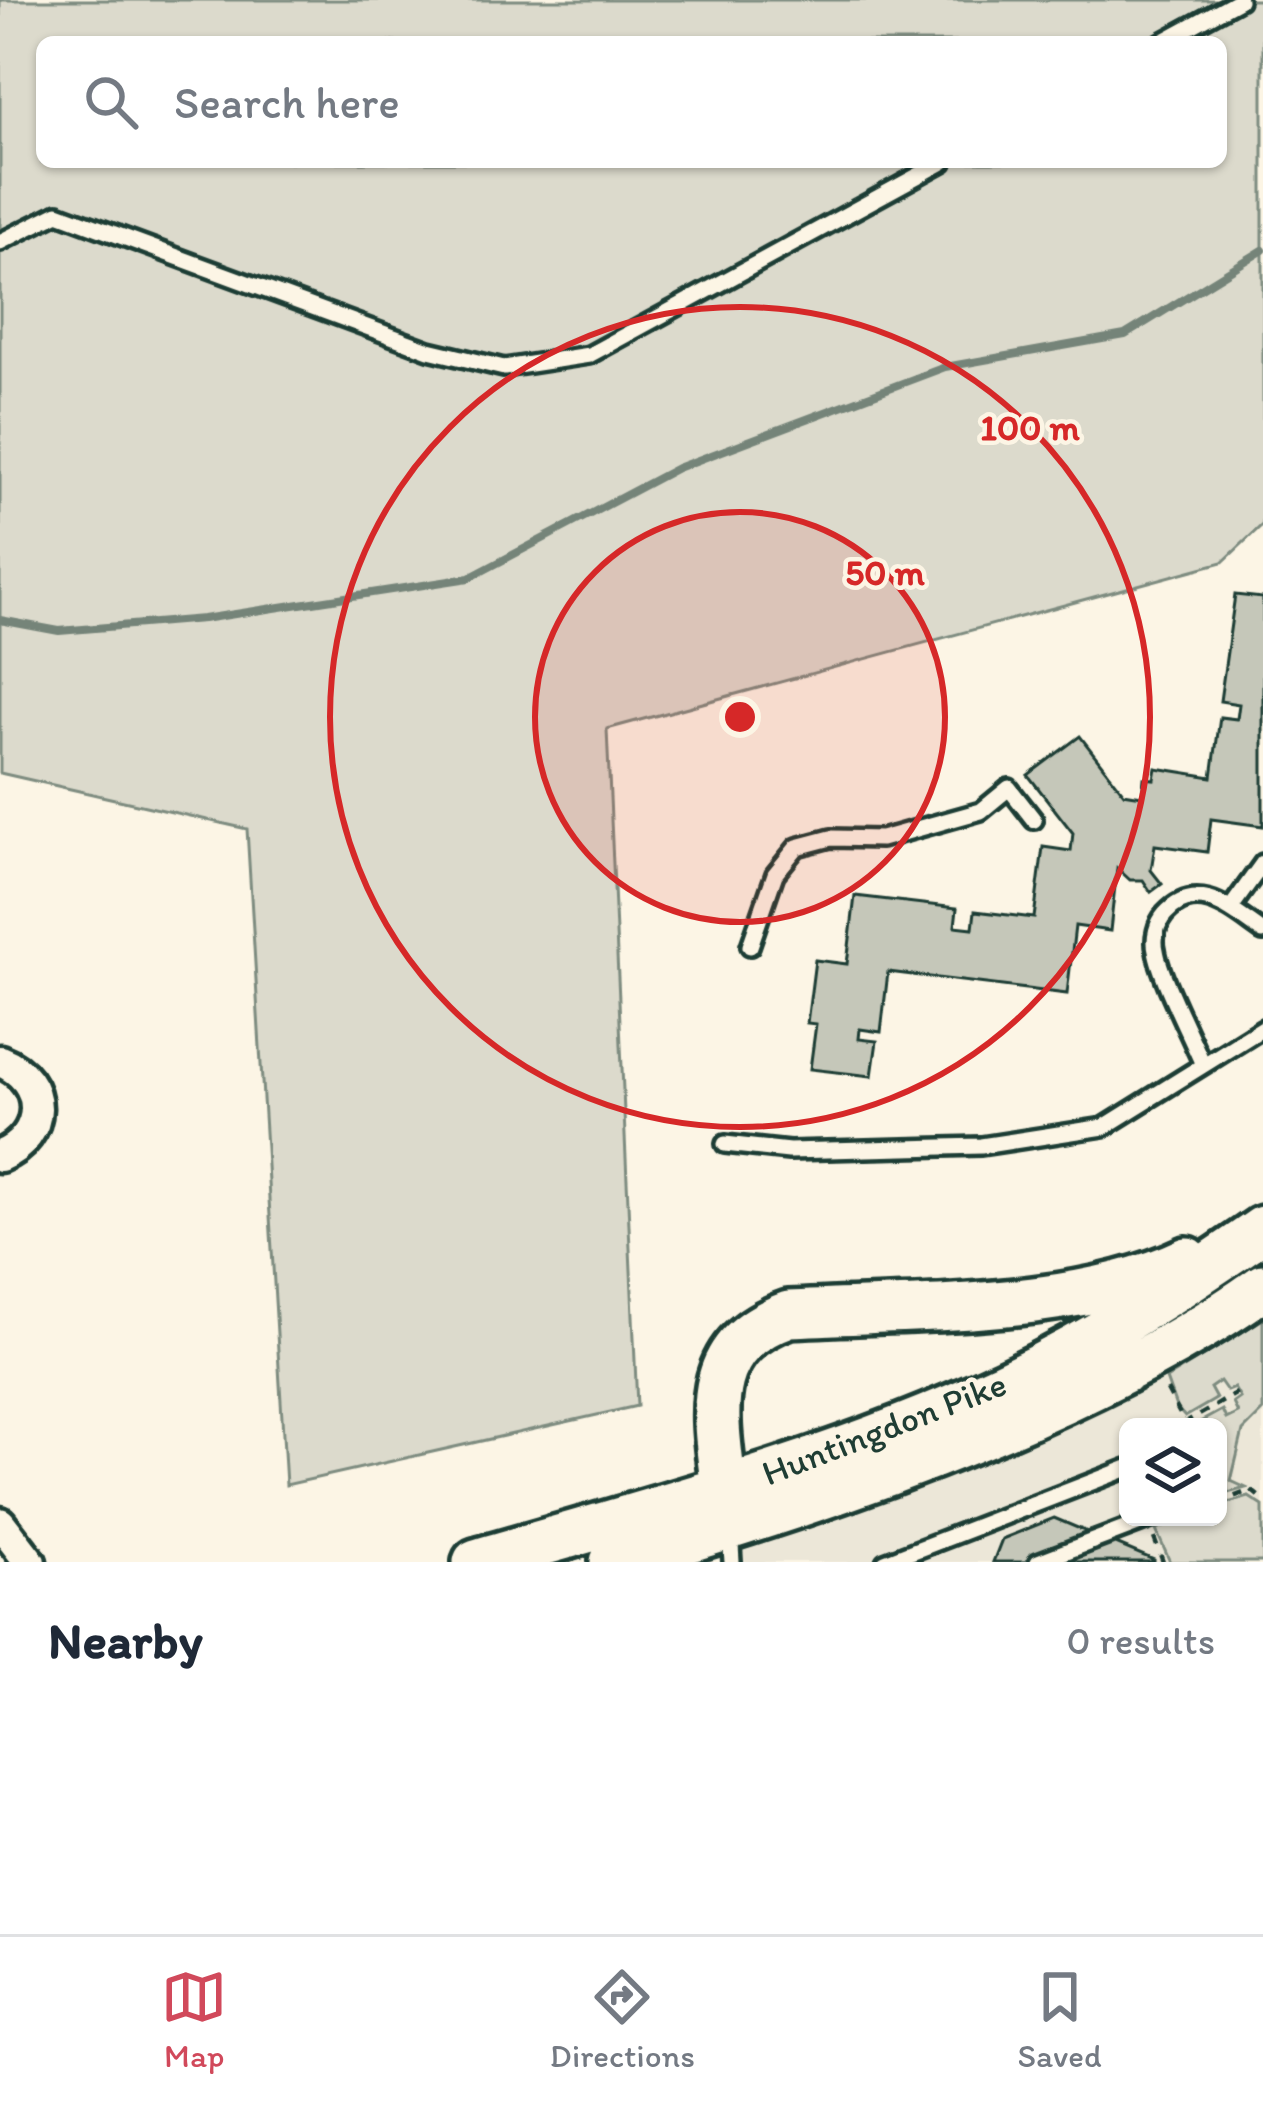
<!DOCTYPE html>
<style>
:root{--surface:#fff;--page:#f2f2f3;--text:#1f2937;--muted:#747a83;--line:#e0e1e3;--accent:#d1495b}
body{margin:0;font-family:Itim,sans-serif;background:var(--page);color:var(--text)}
.controls{position:absolute;right:36px;bottom:36px;display:grid;overflow:hidden;border-radius:18px;box-shadow:0 3px 9px #0004}
.controls button{width:108px;height:108px;display:grid;place-items:center;padding:0;border:0;border-bottom:3px solid var(--line);background:var(--surface);color:var(--text);font:60px sans-serif}
.list{margin:0;padding:0;list-style:none}
h2{display:flex;justify-content:space-between;align-items:center;height:156px;margin:0;padding:0 48px;font-size:51px}
h2 small{font-size:39px;font-weight:400;color:var(--muted)}
.icon{flex:none;width:66px;height:66px;fill:none;stroke:currentColor;stroke-width:2;stroke-linecap:round;stroke-linejoin:round}
.map{position:relative;flex:none;width:1263px;height:1562px;overflow:hidden}
.search{position:absolute;background:var(--surface);box-shadow:0 3px 9px #0004;left:36px;right:36px;top:36px;height:132px;display:flex;align-items:center;gap:30px;box-sizing:border-box;padding:0 42px;border-radius:18px;color:var(--muted);font-size:45px}
.sheet{height:372px;background:var(--surface)}
nav{display:flex;justify-content:space-around;align-items:center;box-sizing:border-box;height:168px;border-top:3px solid var(--line);background:var(--surface);font-size:33px;color:var(--muted)}
nav a{display:grid;justify-items:center;gap:6px}
nav .on{color:var(--accent)}
.map>svg:first-child{display:block}
</style>
<div class="map">
<svg width="1263" height="1562" viewBox="0 0 1263 1562">
<rect width="100%" height="100%" fill="#fcf5e5"/>
<filter id="ink" filterUnits="userSpaceOnUse"><feTurbulence type="fractalNoise" baseFrequency=".00833" numOctaves="2"/><feDisplacementMap in="SourceGraphic" scale="24" xChannelSelector="R" yChannelSelector="G"/><feConvolveMatrix kernelMatrix="1 2 1 2 8 2 1 2 1" color-interpolation-filters="sRGB"/></filter>
<g filter="url(#ink)">
<path fill="#ece7d8" fill-rule="evenodd" d="M 1263,1287 L 1263,1562 L 732,1562 L 729,1526 ZM 1128,1427 L 1218,1427 L 1218,1517 L 1128,1517 Z"/>
<path fill="#dcdacc" stroke="#7e8c80" stroke-width="3" fill-rule="evenodd" d="M 0,0 L 1263,0 L 1263,524 L 1223,562 L 607,729 L 637,1406 L 286,1485 L 247,829 L 0,773 ZM 42,42 L 1221,42 L 1221,162 L 42,162 Z
M 1263,1319 L 1263,1411 L 1243,1431 L 1231,1481 L 1246,1488 L 1228,1493 L 1218,1461 L 1218,1427 L 1191,1427 L 1222,1410 L 1226,1419 L 1238,1413 L 1233,1403 L 1240,1398 L 1234,1388 L 1227,1391 L 1220,1381 L 1210,1388 L 1216,1399 L 1185,1417 L 1176,1407 L 1166,1379 Z
M 1249,1497 L 1263,1506 L 1263,1562 L 1170,1562 L 1156,1530 L 1188,1517 L 1218,1517 L 1218,1506 Z"/>
<g fill="none" stroke-linecap="round" stroke-linejoin="round">
<path stroke="#758479" stroke-width="8" d="M 0,620 L 59,631 L 203,619 L 469,578 L 677,468 L 945,367 L 1125,335 L 1263,250"/>
</g>
<path fill="#c5c7b9" stroke="#1f3d34" stroke-width="3" d="M 1235,595 L 1263,598 L 1263,826 L 1211,819 L 1207,852 L 1155,845 L 1151,870 L 1162,884 L 1151,892 L 1143,880 L 1130,880 L 1117,868 L 1110,931 L 1075,926 L 1067,994 L 888,972 L 881,1032 L 860,1029 L 859,1039 L 877,1041 L 872,1076 L 810,1069 L 816,1024 L 807,1023 L 815,960 L 847,964 L 855,896 L 957,908 L 955,926 L 973,928 L 975,911 L 1034,918 L 1043,847 L 1071,851 L 1073,833 L 1028,775 L 1080,736 L 1124,793 L 1142,796 L 1144,778 L 1154,779 L 1156,768 L 1212,777 L 1220,717 L 1237,719 L 1239,704 L 1220,701 Z
M 1054,1518 L 1154,1560 L 1154,1562 L 993,1562 L 1002,1539 Z"/>
<g fill="none" stroke-linecap="round" stroke-linejoin="round">
<defs>
<path id="service" d="M 1162,42 L 1239,0
M 0,242 L 58,213 L 429,350 L 504,368 L 589,355 L 943,162
M 1230,909 L 1263,863
M 750,946 L 775,874 L 797,847 L 831,838 L 881,839 L 981,811 L 1009,788 L 1034,820
M 1203,1065 C 1191,1036 1160,977 1156,950 C 1153,938 1157,923 1165,914 C 1198,878 1232,911 1263,932
M 725,1144 L 789,1151 L 981,1146 L 1104,1127 L 1263,1028
M 730,1529 L 732,1562
M 885,1562 L 1128,1468
M 1038,1562 L 1156,1517"/>
<path id="minor" d="M 0,1061 C 49,1080 47,1137 0,1156
M 0,1523 L 30,1562"/>
<path id="primary" d="M 724,1489 C 714,1411 701,1345 789,1314 C 911,1307 1077,1313 1187,1260
M 476,1562 C 654,1510 836,1463 1004,1384 C 1096,1341 1180,1287 1263,1229
M 613,1562 C 767,1517 917,1468 1063,1400 C 1132,1368 1201,1332 1263,1287"/>
</defs>
<use href="#service" stroke="#1f3d34" stroke-width="24"/>
<use href="#minor" stroke="#1f3d34" stroke-width="39"/>
<use href="#primary" stroke="#1f3d34" stroke-width="54"/>
<path stroke="#1f3d34" stroke-width="4.5" stroke-dasharray="9 9" stroke-linecap="butt" d="M 1167,1390 L 1187,1427
M 1184,1424 L 1237,1393
M 1218,1470 L 1224,1501
M 1218,1503 L 1251,1490 L 1263,1500
M 1154,1538 L 1163,1562"/>
<use href="#service" stroke="#fcf5e5" stroke-width="15"/>
<use href="#minor" stroke="#fcf5e5" stroke-width="30"/>
<use href="#primary" stroke="#fcf5e5" stroke-width="45"/>
</g>
</g>
<circle cx="740" cy="717" r="205" fill="#d62828" fill-opacity=".12"/>
<g fill="none" stroke="#d62828" stroke-width="6">
<circle cx="740" cy="717" r="205"/>
<circle cx="740" cy="717" r="410"/>
</g>
<g text-anchor="middle" dominant-baseline="central" stroke-width="9" stroke-linejoin="round" paint-order="stroke">
<g font-size="36" fill="#1f3d34" stroke="#fcf5e5">
<text transform="translate(884 1428) rotate(-21)">Huntingdon Pike</text>
</g>
</g>
<circle cx="740" cy="717" r="18" fill="#d62828" stroke="#fcf5e5" stroke-width="6"/>
<g font-size="36" text-anchor="middle" font-weight="bold" fill="#d62828" stroke="#fcf5e5" stroke-width="9" stroke-linejoin="round" paint-order="stroke">
<text x="1030" y="440">100 m</text>
<text x="885" y="585">50 m</text>
</g>
</svg>
<div class="controls">
<button><svg class="icon" aria-label="layers" viewBox="0 0 24 24"><path d="M12 4l9 5-9 5-9-5zM3 14l9 5 9-5"/></svg></button>
</div>
<div class="search"><svg class="icon" aria-label="search" viewBox="0 0 24 24"><circle cx="10" cy="10" r="6"/><path d="M15 15l6 6"/></svg>Search here</div>
</div>
<section class="sheet">
<h2>Nearby<small>0 results</small></h2>
<ul class="list">
</ul>
</section>
<nav>
<a class="on"><svg class="icon" aria-label="map" viewBox="0 0 24 24"><path d="M3 6l6-2 6 2 6-2v14l-6 2-6-2-6 2zM9 4v14M15 6v14"/></svg>Map</a>
<a><svg class="icon" aria-label="directions" viewBox="0 0 24 24"><path d="M12 3l9 9-9 9-9-9zM9 14v-3h6M13 9l2 2-2 2"/></svg>Directions</a>
<a><svg class="icon" aria-label="saved" viewBox="0 0 24 24"><path d="M7 4h10v16l-5-4-5 4z"/></svg>Saved</a>
</nav>
